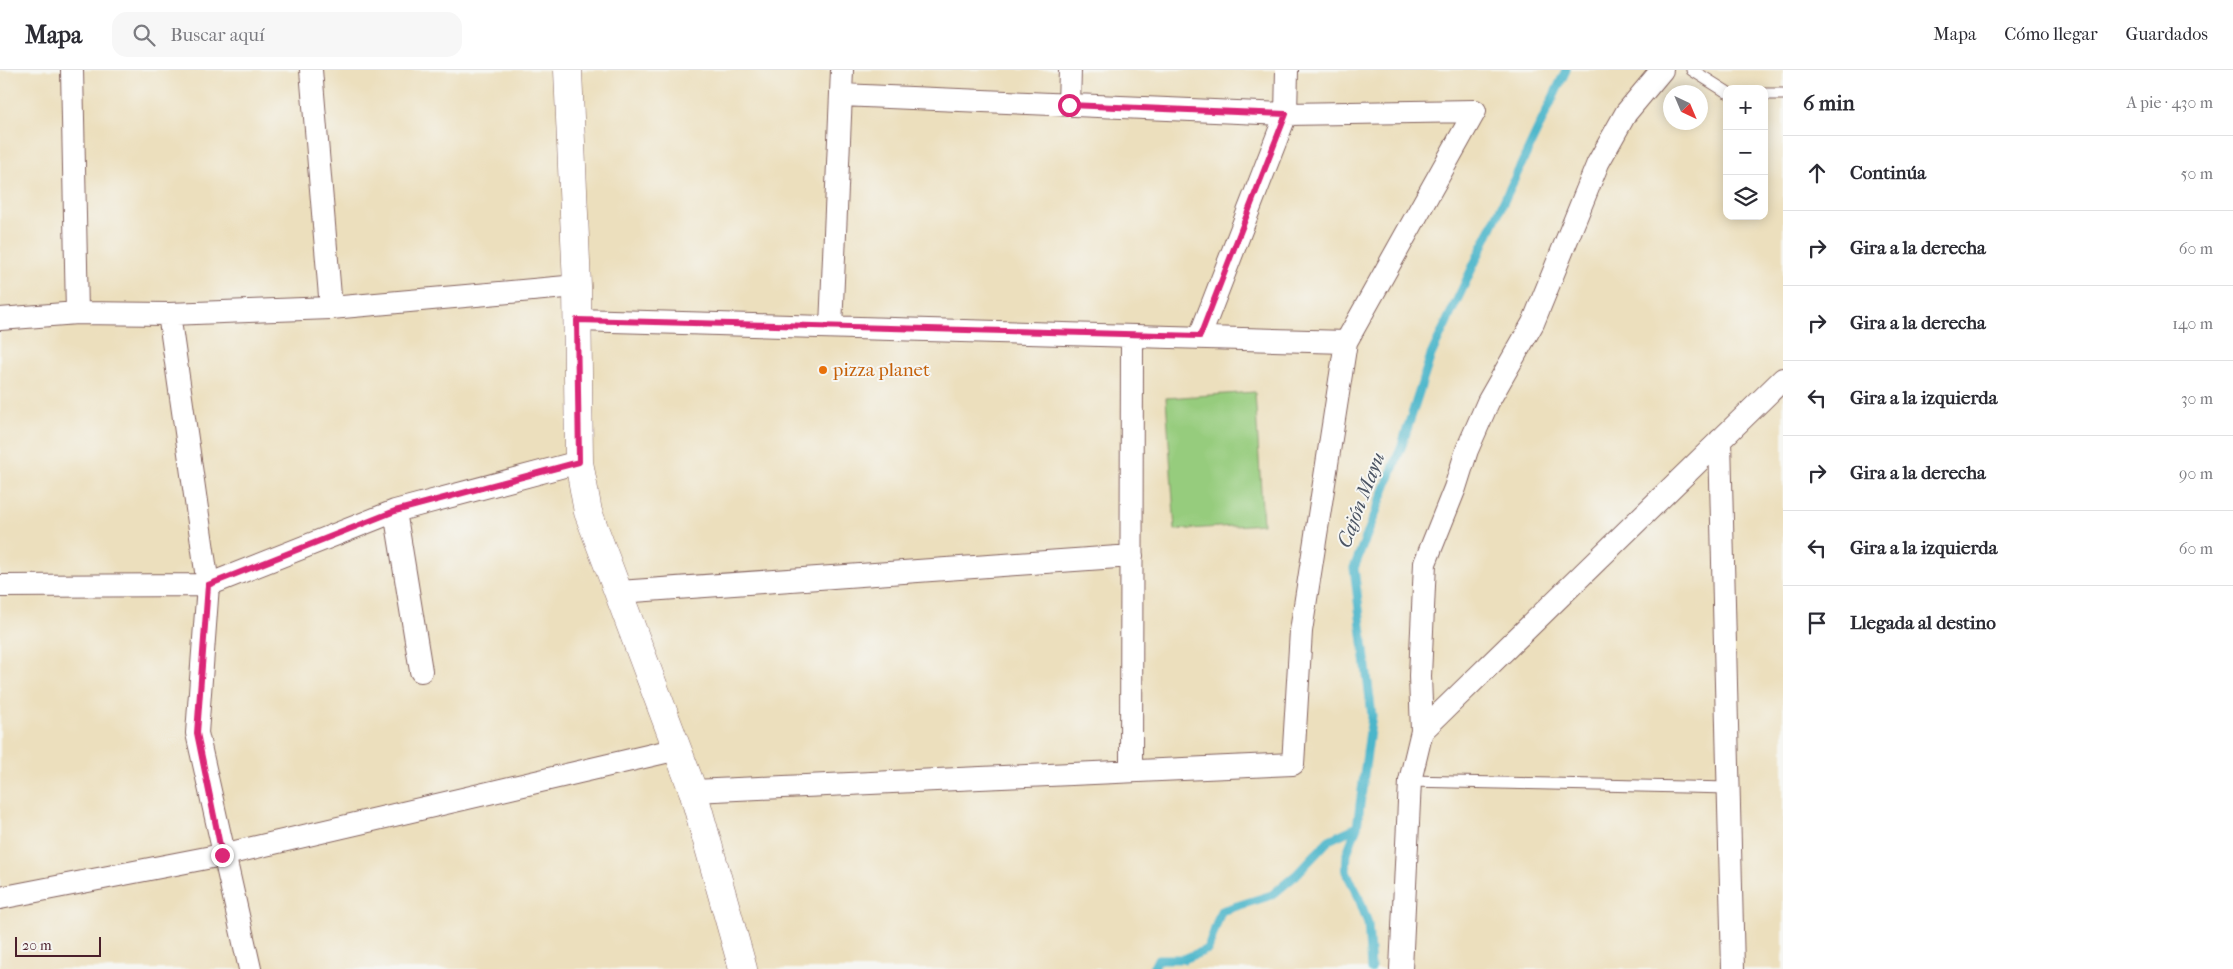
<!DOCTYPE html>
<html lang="es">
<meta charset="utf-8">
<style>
:root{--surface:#fff;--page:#f7f7f7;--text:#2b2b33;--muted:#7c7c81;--line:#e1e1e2}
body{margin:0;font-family:"IM FELL French Canon",serif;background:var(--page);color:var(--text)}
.controls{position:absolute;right:15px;top:15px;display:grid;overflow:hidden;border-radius:10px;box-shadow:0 2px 12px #0003}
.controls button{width:45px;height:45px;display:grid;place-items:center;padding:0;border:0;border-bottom:1px solid var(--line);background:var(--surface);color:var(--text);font:25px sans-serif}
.compass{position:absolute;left:1663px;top:15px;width:45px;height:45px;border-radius:50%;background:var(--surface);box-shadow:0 2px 12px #0003;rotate:136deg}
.scale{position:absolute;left:15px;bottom:12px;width:86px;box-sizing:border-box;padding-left:5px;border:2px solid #4a1f2b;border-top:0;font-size:14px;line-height:18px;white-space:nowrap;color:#4a1f2b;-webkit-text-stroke:4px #f6f6f2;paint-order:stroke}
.stop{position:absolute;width:15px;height:15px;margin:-11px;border:4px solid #db2777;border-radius:50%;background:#fff}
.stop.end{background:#db2777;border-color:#fff;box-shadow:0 1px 5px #0008}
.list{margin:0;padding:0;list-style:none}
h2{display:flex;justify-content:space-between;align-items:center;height:65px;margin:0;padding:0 20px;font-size:21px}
h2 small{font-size:16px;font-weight:400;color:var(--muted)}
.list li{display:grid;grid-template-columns:32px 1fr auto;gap:15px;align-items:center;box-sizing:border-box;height:75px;padding:0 20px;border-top:1px solid var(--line)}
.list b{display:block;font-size:19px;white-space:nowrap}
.list em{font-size:16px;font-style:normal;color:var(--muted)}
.icon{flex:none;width:28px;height:28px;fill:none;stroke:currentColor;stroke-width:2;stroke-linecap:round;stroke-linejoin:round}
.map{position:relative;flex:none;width:1783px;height:899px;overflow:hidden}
header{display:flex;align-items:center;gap:30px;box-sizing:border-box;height:70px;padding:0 25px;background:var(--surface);border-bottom:1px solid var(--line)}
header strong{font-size:24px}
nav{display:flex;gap:28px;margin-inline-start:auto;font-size:18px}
.search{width:350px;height:45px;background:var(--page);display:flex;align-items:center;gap:12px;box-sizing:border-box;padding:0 18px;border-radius:15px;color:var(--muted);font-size:19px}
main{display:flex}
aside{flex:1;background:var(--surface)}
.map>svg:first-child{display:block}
</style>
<header>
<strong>Mapa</strong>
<div class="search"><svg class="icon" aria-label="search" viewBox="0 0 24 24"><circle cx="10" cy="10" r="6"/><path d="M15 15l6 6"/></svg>Buscar aquí</div>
<nav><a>Mapa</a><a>Cómo llegar</a><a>Guardados</a></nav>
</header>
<main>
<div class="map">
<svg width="1783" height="899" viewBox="0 0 1783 899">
<rect width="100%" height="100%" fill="#f6f6f2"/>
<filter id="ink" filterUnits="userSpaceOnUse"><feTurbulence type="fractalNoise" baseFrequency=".02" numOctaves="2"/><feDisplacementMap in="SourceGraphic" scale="10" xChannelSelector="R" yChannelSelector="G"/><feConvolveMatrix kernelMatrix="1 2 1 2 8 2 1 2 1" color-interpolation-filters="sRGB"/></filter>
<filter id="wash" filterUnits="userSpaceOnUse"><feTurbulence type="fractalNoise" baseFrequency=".0096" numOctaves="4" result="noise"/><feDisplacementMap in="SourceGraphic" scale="20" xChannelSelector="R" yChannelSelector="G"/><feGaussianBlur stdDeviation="1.12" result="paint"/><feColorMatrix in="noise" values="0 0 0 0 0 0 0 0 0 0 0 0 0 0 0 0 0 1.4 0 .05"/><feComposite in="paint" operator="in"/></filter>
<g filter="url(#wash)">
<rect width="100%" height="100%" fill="#ecdfbd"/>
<path fill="#96cc7d" stroke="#707654" d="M 1255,322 L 1263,454 L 1175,460 L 1166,328 Z"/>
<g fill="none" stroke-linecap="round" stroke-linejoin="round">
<path stroke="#4cb6ca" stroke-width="9" d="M 1153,899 L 1158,889 L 1184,889 L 1208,879 L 1221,841 L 1272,825 L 1296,805 L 1329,770 L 1357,757
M 1371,899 L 1368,853 L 1357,823 L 1346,802 L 1347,783 L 1357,757 L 1372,646 L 1354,498 L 1402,375 L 1431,285 L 1566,0"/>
</g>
</g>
<g filter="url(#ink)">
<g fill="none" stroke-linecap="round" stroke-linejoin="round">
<defs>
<path id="service" d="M 1692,0 L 1727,22
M 1764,24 L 1783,24
M 1410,711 L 1729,718"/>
<path id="minor" d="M 72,0 L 77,243
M 311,0 L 331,238
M 841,25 L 1286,44 L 1475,41
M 1069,35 L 1070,0
M 169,244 L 208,515 L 197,663 L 250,899
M 0,249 L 77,243 L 169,244 L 331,238 L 577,216
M 577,250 L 1346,272
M 831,257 L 842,0
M 1200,266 L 1286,44 L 1287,0
M 1720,370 L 1733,899
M 395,441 L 421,601
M 0,516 L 208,515 L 395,441 L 579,392
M 619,522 L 1132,486
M 1422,661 L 1783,309
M 1131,701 L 1132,266
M 693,721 L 1293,694 L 1301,561 L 1346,272 L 1475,41
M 0,828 L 222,785 L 678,679
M 1401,899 L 1410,711 L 1422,661 L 1420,606 L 1425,493 L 1455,418 L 1467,380 L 1488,332 L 1533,253 L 1598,93 L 1626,43 L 1662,0"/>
<path id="tertiary" d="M 568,0 L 577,216 L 579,392 L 588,442 L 693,721 L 743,899"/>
</defs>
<use href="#service" stroke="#83625e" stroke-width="13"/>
<use href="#minor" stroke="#83625e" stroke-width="24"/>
<use href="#tertiary" stroke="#83625e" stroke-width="29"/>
<use href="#service" stroke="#fff" stroke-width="11"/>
<use href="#minor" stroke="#fff" stroke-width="22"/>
<use href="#tertiary" stroke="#fff" stroke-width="28"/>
</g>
</g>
<g fill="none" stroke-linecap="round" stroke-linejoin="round" filter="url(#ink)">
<path stroke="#db2777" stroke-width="6" d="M 222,785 L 197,663 L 208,515 L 395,441 L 579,392 L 577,250 L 1200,266 L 1286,44 L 1069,35"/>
</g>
<circle fill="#e8710a" stroke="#f6f6f2" stroke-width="2" cx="823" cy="300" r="5"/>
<g text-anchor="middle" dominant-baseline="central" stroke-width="4" stroke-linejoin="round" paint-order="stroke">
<g font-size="19" fill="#c56008" stroke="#f6f6f2" text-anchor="start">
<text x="833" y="300">pizza planet</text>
</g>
<g font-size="20" font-style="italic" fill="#4b5463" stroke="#f6f6f2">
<text transform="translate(1361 430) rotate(-69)">Cajón Mayu</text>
</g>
</g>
</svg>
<div class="controls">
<button>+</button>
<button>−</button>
<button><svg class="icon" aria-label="layers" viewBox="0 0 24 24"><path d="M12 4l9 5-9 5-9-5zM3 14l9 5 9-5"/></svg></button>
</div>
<svg class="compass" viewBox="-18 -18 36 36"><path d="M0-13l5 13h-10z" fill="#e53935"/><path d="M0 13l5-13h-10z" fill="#7c7c81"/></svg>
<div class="scale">20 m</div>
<div class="stop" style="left:1069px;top:35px"></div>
<div class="stop end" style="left:222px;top:785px"></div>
</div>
<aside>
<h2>6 min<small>A pie · 430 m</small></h2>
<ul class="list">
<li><svg class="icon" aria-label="ahead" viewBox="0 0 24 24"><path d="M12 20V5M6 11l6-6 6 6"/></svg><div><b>Continúa</b></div><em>50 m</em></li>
<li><svg class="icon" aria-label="right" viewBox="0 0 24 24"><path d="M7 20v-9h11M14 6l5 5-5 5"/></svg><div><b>Gira a la derecha</b></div><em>60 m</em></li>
<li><svg class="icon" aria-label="right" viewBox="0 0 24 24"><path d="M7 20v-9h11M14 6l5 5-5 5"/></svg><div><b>Gira a la derecha</b></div><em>140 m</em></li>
<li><svg class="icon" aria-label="left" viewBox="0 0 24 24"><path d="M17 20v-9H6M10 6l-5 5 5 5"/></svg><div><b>Gira a la izquierda</b></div><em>30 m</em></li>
<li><svg class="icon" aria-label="right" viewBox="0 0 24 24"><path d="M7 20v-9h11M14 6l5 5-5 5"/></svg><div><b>Gira a la derecha</b></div><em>90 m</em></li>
<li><svg class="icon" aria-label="left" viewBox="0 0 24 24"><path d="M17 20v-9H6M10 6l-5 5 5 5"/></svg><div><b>Gira a la izquierda</b></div><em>60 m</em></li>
<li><svg class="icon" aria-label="arrive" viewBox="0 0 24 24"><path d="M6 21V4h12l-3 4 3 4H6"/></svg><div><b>Llegada al destino</b></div></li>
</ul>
</aside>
</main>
